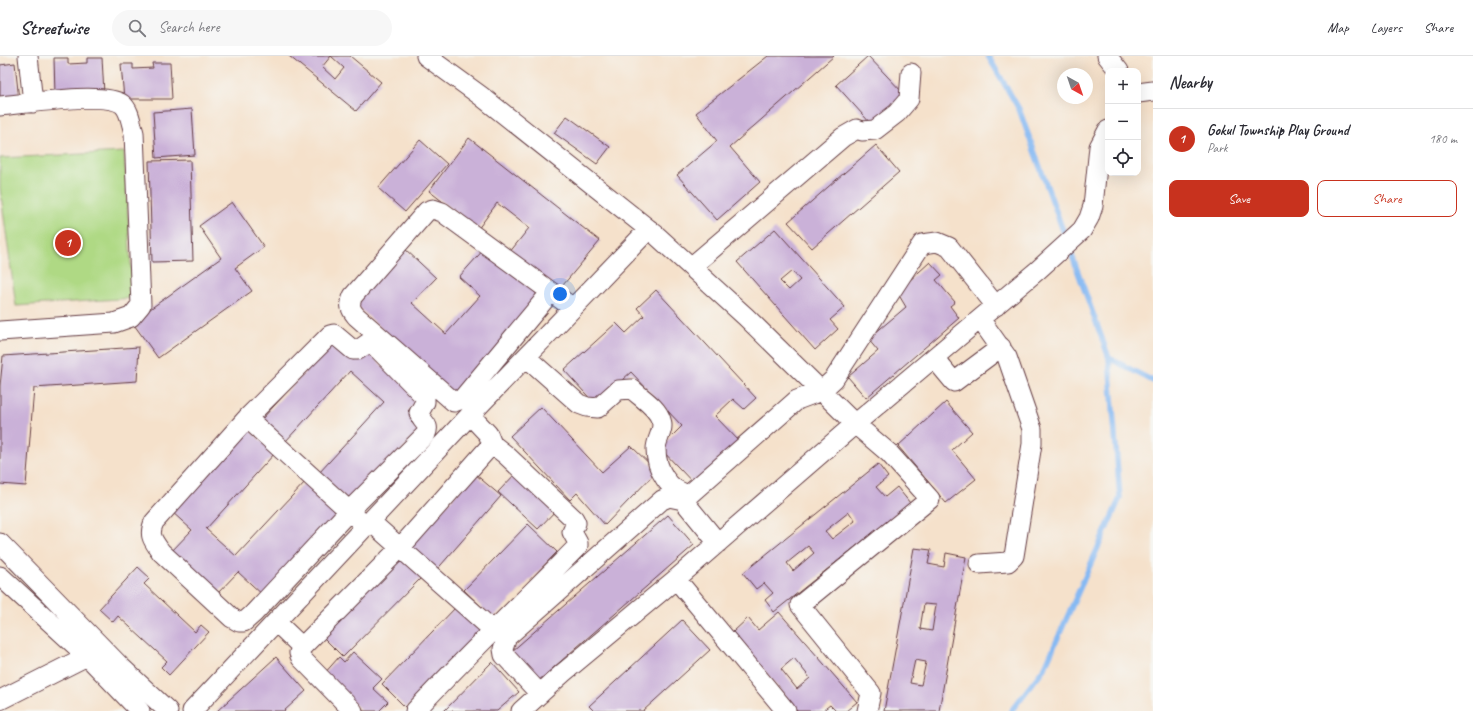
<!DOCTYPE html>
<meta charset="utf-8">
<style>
:root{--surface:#fff;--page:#f7f7f7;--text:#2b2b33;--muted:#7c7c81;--line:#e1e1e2;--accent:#c8321e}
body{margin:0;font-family:Caveat,sans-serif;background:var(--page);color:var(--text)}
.controls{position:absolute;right:12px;top:12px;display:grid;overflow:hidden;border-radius:8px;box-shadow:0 4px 16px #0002}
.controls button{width:36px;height:36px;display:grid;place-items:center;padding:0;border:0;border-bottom:1px solid var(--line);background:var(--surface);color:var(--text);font:20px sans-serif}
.compass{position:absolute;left:1057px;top:12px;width:36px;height:36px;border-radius:50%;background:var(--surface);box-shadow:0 4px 16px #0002;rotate:140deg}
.you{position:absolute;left:560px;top:238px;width:14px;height:14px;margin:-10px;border:3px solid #fff;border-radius:50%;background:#1a73e8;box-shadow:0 0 0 6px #1a73e833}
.badge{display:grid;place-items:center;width:26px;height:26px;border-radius:50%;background:var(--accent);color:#fff;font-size:13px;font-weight:700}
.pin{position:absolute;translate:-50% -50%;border:2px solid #fff;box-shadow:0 1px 4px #0006}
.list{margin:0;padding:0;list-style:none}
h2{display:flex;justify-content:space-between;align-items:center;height:52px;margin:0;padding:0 16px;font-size:17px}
h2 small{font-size:13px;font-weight:400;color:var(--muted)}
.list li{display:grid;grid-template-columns:26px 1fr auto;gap:12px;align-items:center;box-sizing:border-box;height:60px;padding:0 16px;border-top:1px solid var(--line)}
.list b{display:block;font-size:15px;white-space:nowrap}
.list p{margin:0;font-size:13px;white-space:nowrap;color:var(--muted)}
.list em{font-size:13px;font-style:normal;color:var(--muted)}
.actions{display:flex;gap:8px;padding:12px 16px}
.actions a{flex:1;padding:9px 0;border:1px solid var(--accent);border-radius:8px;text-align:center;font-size:14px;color:var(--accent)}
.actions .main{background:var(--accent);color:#fff}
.icon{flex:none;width:22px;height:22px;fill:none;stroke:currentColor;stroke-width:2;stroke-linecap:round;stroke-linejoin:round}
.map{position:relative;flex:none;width:1153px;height:655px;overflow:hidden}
header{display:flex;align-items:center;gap:24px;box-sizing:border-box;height:56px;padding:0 20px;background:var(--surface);border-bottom:1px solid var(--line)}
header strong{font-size:19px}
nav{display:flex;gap:22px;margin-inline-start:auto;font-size:14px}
.search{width:280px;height:36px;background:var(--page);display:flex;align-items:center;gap:10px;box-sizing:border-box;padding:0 14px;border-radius:22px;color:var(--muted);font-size:15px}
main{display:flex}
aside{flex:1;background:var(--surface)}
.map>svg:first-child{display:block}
</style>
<header>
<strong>Streetwise</strong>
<div class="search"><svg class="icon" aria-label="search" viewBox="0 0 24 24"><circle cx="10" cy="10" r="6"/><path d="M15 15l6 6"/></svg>Search here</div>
<nav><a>Map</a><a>Layers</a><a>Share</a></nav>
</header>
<main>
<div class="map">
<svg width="1153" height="655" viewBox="0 0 1153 655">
<rect width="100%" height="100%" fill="#f6f6f2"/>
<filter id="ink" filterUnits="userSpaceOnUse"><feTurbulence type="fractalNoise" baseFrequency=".025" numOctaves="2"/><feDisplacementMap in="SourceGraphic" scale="8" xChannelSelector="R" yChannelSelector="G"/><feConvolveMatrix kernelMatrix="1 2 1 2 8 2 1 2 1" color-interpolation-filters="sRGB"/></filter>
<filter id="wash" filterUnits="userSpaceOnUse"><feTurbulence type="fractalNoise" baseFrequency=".012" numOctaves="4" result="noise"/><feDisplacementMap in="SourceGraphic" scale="16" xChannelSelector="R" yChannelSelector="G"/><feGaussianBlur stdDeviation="0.9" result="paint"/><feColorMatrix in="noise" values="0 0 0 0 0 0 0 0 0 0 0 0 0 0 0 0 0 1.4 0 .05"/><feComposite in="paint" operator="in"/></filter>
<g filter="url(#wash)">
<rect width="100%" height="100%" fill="#f5e1cb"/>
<path fill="#afd984" stroke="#7c7c58" d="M 124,96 L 133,242 L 16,250 L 0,132 L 0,102 Z"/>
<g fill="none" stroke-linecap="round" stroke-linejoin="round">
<path stroke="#86b9f3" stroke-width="5.5" d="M 988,0 L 1019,53 L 1066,183
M 1109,302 L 1153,325
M 1011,655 L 1045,611 L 1120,442 L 1109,302 L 1069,191"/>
</g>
<g id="blocks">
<path fill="#cab1d8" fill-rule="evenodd" d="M 289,0 L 350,0 L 381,26 L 356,55 ZM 331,0 L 344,12 L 335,23 L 322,11 Z
M 768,0 L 834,0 L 730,91 L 760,126 L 717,164 L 677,119 L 717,85 L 696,57 Z
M 868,0 L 905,39 L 872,69 L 836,29 Z
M 54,2 L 68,2 L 68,8 L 87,7 L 87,2 L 102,2 L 104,38 L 55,38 Z
M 15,7 L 19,44 L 0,46 L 0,9 Z
M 152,7 L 170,7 L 172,43 L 124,43 L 121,8 L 133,8 L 133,13 L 153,12 Z
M 192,53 L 195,99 L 156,102 L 153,56 Z
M 567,60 L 610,91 L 597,108 L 554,77 Z
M 469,82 L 600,185 L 558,235 L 509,197 L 529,172 L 497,147 L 478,173 L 429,135 Z
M 420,84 L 447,108 L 405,156 L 378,132 Z
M 876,89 L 899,116 L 812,192 L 788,166 Z
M 190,104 L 193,205 L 152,206 L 149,105 Z
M 232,146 L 264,191 L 235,212 L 252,235 L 158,302 L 132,266 L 221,202 L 199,170 Z
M 775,173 L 845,251 L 830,264 L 838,273 L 815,294 L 737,206 ZM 792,215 L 800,224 L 789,234 L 780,225 Z
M 486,191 L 543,244 L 454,340 L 353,246 L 404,192 L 436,222 L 412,247 L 446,278 L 480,240 L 459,221 Z
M 930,206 L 942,219 L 936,224 L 955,246 L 950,250 L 959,262 L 866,342 L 848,321 L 878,295 L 868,283 L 906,251 L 897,236 Z
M 656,234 L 756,342 L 744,353 L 733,343 L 715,360 L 741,387 L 697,431 L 660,392 L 682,370 L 631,316 L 595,348 L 564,314 L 616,267 L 626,277 L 644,260 L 637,252 Z
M 333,286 L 353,304 L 367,296 L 419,342 L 408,355 L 424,370 L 352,448 L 319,417 L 384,346 L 350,315 L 285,386 L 261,364 Z
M 139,291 L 137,325 L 34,332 L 26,430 L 0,428 L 0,330 L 3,300 Z
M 946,346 L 972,376 L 952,394 L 976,423 L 946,447 L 898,390 Z
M 541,351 L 602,416 L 631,390 L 657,415 L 605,469 L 577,437 L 570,444 L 510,380 Z
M 247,372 L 275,397 L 206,473 L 236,500 L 306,425 L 341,458 L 265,541 L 238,516 L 216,539 L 170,497 L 192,474 L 171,455 Z
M 878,408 L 888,421 L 876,431 L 885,441 L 897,431 L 910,447 L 774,556 L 765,544 L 773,537 L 764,527 L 756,533 L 743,517 ZM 849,456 L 855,465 L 832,483 L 825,475 ZM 808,490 L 814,497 L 793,515 L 787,507 Z
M 518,415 L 558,452 L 538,473 L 498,436 Z
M 475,418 L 501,440 L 434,517 L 407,492 Z
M 668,459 L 694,489 L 537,626 L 511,596 Z
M 528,468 L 557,496 L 493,562 L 464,534 Z
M 914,492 L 931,494 L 928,508 L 944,511 L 946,497 L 966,501 L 939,655 L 884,655 ZM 924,548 L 936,549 L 932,575 L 920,573 ZM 915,604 L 926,606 L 921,629 L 910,627 Z
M 398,498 L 422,521 L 343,601 L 320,578 Z
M 138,511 L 150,522 L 144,528 L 195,576 L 201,569 L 209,576 L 169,619 L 161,611 L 167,605 L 118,560 L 113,566 L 99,553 Z
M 457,550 L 482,574 L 406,652 L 382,628 Z
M 779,556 L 857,646 L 846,655 L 836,655 L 830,649 L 822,655 L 797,655 L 733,576 L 748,562 L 758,574 ZM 794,602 L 810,622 L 797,633 L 781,613 Z
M 682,564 L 710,594 L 643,655 L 594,655 L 589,650 Z
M 353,596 L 382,623 L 373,632 L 388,646 L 379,655 L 362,655 L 323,619 L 339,601 L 344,606 Z
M 276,601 L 306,635 L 284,655 L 217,655 Z
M 492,606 L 519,636 L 497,655 L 444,655 Z"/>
</g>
</g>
<g filter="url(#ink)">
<use href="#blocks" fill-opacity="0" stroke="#643c43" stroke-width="1"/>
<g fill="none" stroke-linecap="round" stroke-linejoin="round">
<defs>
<path id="minor" d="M 28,0 L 33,47
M 426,0 L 481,40 L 656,179 L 746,261 L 855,368 L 676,523 L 563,617 L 521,655
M 1107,0 L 1119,15
M 1138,37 L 1153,35
M 0,50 C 24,48 104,35 122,48 C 130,54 131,68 134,77 L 141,249 L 131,261 L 114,267 L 0,275
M 691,211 L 843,81 L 857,73 L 862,75 L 875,74 L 897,57 L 909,43 L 911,17
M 551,236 L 462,343 L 454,346 L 356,260 C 350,253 349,249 353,240 L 427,155 L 433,153 L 442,156 L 573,252
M 334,278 L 353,294 L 358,294 L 368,287 L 374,289 L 425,341 L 425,346 L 419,357 C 421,367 431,367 426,378 L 349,455 L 253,558 L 244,566 L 239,566 L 232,562 L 161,496 C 153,484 148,480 154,466 L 247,362 L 330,279 Z
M 526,301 L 579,348 L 587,351 L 598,352 L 618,334 L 632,333 C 641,342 657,351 661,364 C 665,374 656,383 656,393 C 656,413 669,437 690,438 L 797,344 L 821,335 L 834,323 L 922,188 L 937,186 L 949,191 L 996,250
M 934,302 L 954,326 L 1001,291
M 247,362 L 358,463
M 371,466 L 494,575
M 0,487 L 121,611 L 168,655
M 979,508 L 1008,506 L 1014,500 L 1032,388 L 1032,373 L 1007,301 L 980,263
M 0,520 L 87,600 L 140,655
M 676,523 L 786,655
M 276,566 L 302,591
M 540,638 L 504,599 L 503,593 L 507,581 L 662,444 L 669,441 L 683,444 L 718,487
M 0,644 L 87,600
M 192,655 L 470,359 L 649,173
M 353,655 L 301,602 L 299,597 L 302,591 L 400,492 L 492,388
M 415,655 C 468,598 524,545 578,490 L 578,487 L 572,476 L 576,467 L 574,463 L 506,399 L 492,388 L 488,378 L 470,359
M 867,655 L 871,637 L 800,549 L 930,443 L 889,397 L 855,368 L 1038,214 L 1082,174 L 1089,162 L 1093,150 L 1099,91 L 1108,74"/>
</defs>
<use href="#minor" stroke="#643c43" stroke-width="21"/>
<use href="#minor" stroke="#fff" stroke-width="19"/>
</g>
</g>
</svg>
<div class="controls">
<button>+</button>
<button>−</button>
<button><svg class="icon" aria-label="locate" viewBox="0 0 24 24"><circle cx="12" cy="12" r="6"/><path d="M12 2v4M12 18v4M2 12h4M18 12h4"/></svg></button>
</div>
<svg class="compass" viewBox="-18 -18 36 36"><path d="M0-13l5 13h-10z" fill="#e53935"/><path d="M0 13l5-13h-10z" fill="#7c7c81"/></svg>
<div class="you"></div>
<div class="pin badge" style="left:68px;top:187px">1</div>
</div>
<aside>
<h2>Nearby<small></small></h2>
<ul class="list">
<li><span class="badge">1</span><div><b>Gokul Township Play Ground</b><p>Park</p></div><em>180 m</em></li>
</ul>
<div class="actions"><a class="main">Save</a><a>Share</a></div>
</aside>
</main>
